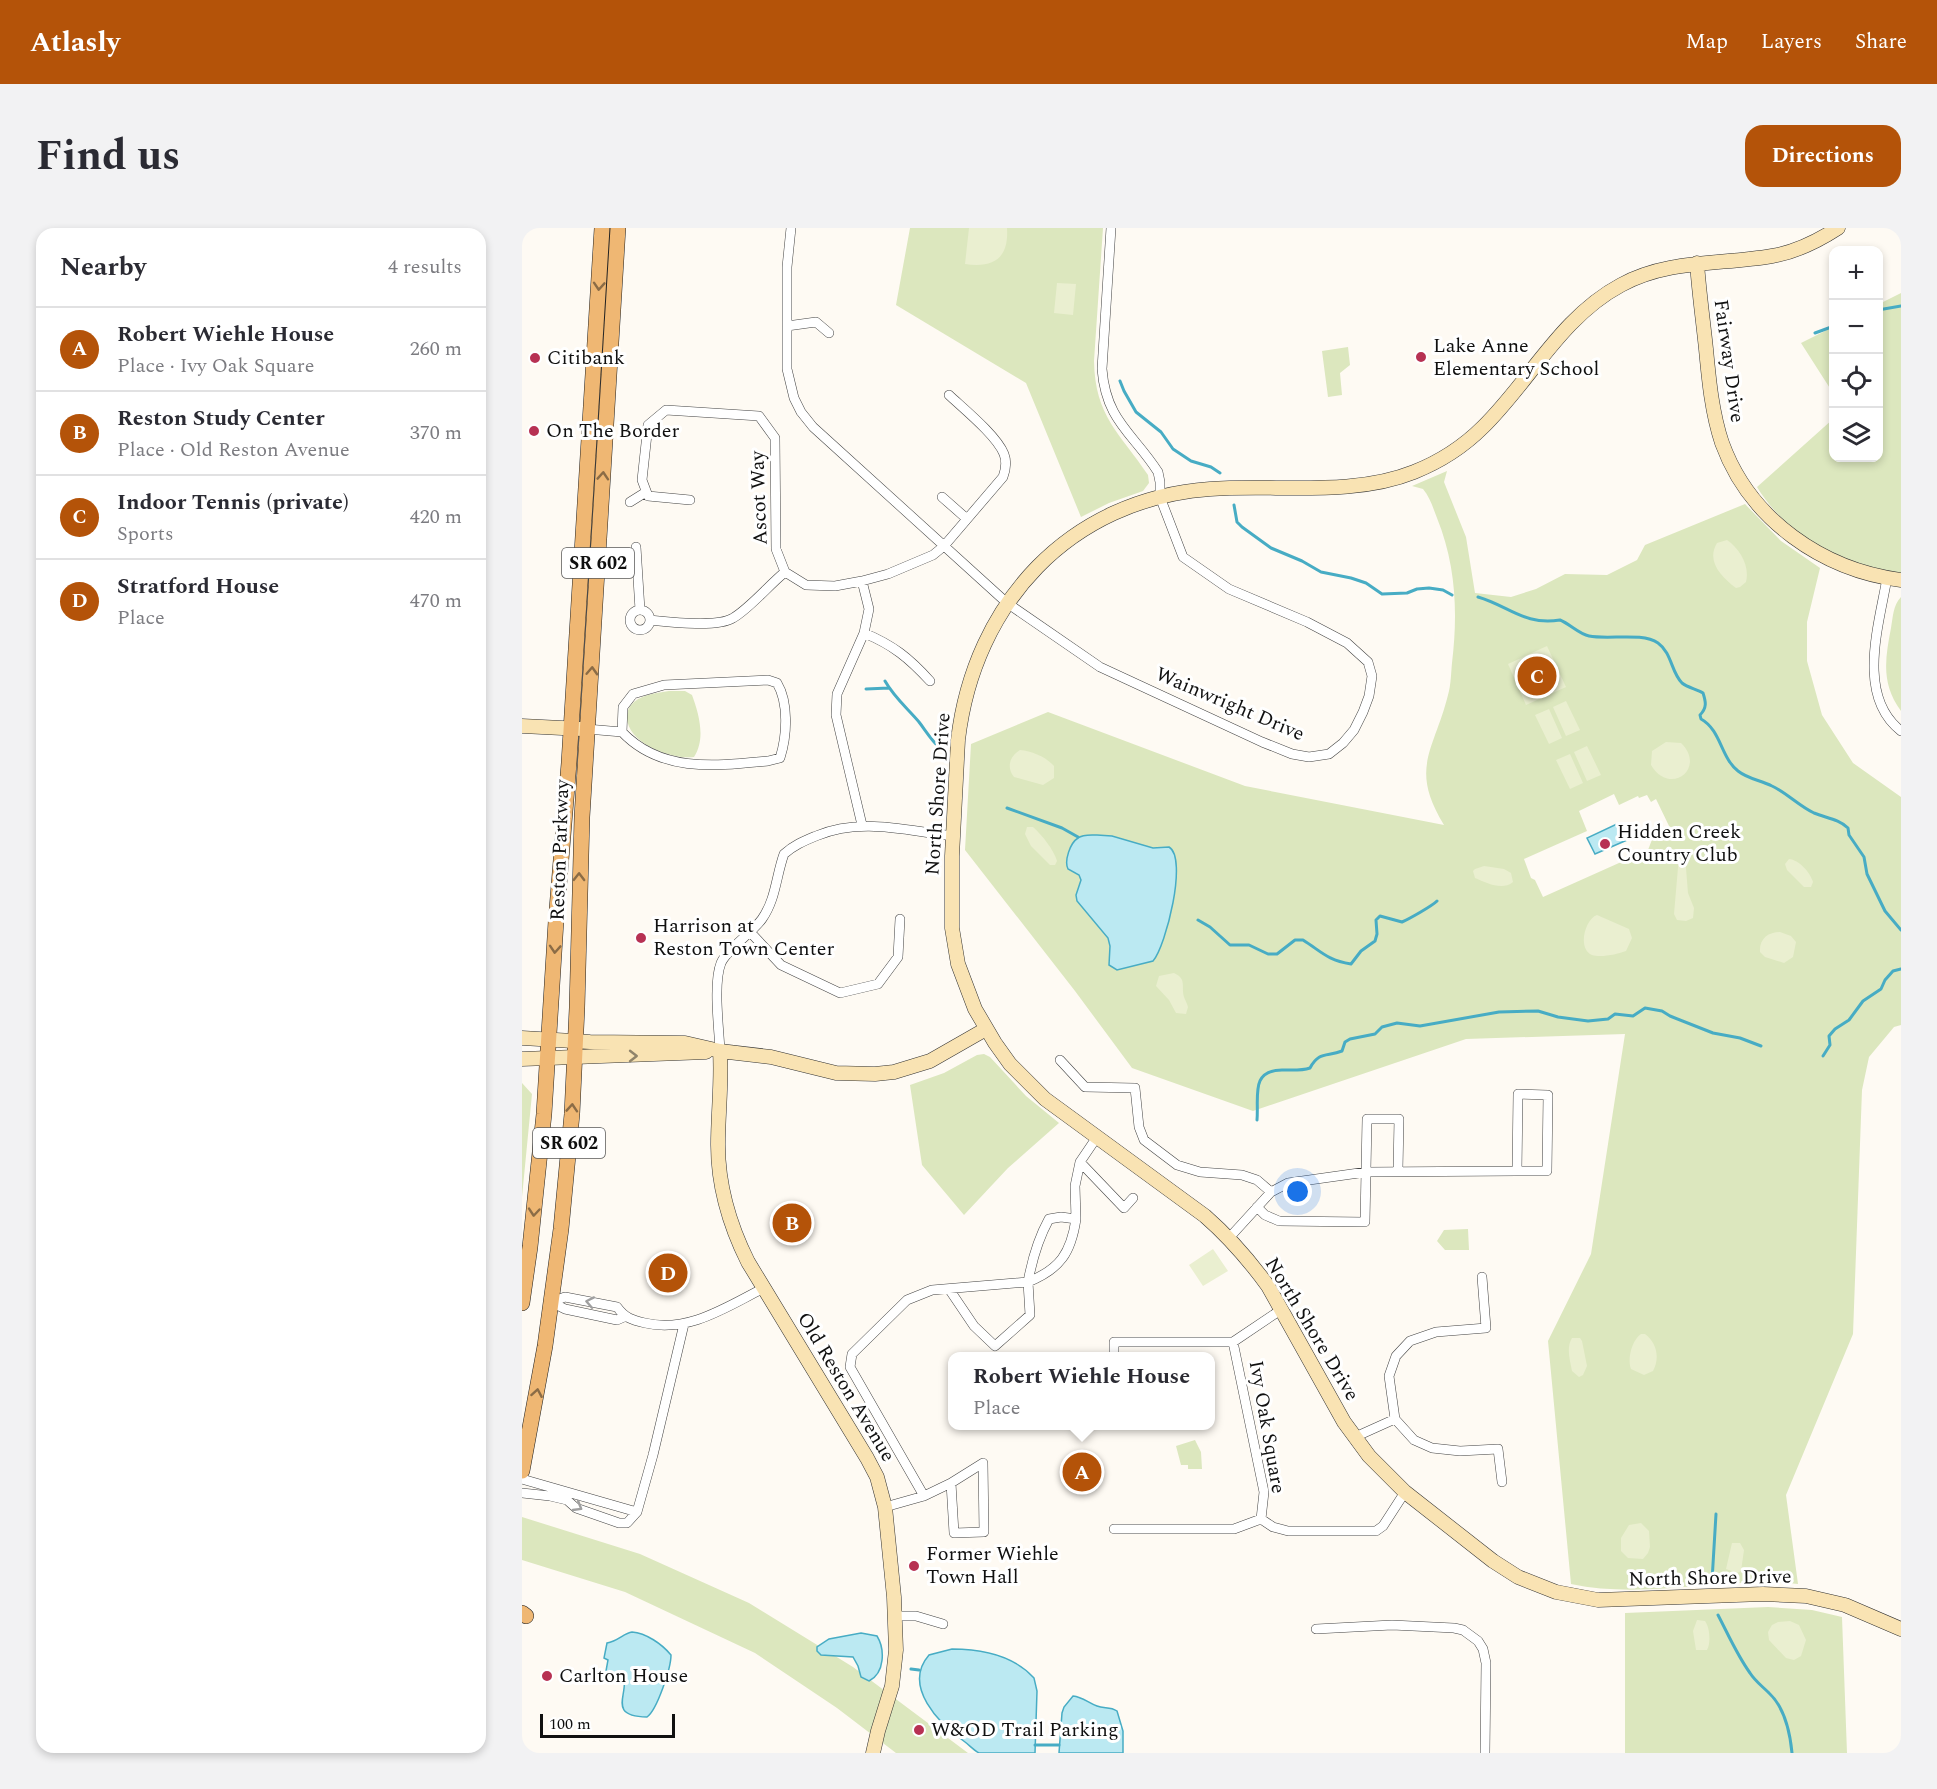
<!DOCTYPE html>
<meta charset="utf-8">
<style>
:root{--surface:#fff;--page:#f2f2f3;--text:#2b2b33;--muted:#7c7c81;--line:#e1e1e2;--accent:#b45309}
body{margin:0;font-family:Spectral,serif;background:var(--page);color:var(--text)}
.controls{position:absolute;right:18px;top:18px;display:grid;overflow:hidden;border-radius:12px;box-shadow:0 3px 9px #0003}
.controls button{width:54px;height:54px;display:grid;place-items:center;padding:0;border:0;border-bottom:2px solid var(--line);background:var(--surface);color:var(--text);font:30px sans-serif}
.scale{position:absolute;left:18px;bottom:15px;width:135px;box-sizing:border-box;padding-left:6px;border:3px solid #101010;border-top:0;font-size:16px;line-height:21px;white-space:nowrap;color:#101010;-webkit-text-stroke:4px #fff;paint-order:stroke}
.you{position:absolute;left:776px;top:964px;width:21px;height:21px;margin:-15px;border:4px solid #fff;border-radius:50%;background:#1a73e8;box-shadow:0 0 0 9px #1a73e833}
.badge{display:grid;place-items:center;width:39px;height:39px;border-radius:50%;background:var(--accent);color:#fff;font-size:20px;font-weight:700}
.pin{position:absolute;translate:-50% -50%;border:3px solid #fff;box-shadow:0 2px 6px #0006}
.popup{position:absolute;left:426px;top:1124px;width:267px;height:78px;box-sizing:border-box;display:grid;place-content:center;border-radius:12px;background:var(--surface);filter:drop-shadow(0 2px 4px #0005);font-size:20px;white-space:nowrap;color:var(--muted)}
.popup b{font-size:22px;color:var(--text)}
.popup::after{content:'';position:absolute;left:50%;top:100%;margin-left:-12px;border:12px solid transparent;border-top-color:var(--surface)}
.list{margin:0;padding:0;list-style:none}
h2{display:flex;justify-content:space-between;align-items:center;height:78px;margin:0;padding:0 24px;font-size:26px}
h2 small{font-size:20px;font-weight:400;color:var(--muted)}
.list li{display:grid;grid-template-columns:39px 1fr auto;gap:18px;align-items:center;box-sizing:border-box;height:84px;padding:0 24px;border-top:2px solid var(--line)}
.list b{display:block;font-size:22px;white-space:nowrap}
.list p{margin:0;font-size:20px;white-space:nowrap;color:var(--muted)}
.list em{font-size:20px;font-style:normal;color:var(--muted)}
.icon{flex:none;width:33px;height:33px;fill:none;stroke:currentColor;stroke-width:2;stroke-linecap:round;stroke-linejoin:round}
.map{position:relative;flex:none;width:1379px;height:1525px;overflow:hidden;border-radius:18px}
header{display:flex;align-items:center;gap:36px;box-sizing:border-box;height:84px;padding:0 30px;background:var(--accent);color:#fff}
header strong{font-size:28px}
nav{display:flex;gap:33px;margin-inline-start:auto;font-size:21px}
.intro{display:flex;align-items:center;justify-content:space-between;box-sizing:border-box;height:144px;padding:0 36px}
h1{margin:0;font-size:42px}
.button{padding:15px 27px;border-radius:18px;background:var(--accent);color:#fff;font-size:21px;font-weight:700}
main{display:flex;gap:36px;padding:0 36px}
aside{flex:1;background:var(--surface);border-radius:18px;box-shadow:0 3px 9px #0003}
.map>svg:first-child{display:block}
</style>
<header>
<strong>Atlasly</strong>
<nav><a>Map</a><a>Layers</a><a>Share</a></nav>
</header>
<div class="intro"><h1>Find us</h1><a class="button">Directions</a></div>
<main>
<aside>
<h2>Nearby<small>4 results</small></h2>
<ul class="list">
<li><span class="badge">A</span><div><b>Robert Wiehle House</b><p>Place · Ivy Oak Square</p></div><em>260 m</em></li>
<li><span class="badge">B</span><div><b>Reston Study Center</b><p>Place · Old Reston Avenue</p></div><em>370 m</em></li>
<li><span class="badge">C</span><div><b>Indoor Tennis (private)</b><p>Sports</p></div><em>420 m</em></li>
<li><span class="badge">D</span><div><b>Stratford House</b><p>Place</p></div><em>470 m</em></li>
</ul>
</aside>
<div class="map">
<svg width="1379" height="1525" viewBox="0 0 1379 1525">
<rect width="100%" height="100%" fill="#fefaf3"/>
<path fill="#dce7be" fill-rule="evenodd" d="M 388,0 L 581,0 L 572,133 C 573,189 598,205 626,247 L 627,255 L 621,263 L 587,275 L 559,289 L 504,155 L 374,77 Z
M 1379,65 L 1379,346 C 1320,335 1268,312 1235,259 L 1311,191 L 1312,230 L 1356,230 L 1357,76 Z
M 1311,99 L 1311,165 L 1279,115 Z
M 826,119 L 828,137 L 818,145 L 820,167 L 806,169 L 800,123 Z
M 925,243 L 922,254 L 944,309 L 953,365 L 989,369 L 1014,361 L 1043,346 L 1085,347 L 1115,332 L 1123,317 L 1223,276 L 1259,313 L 1298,340 L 1285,394 L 1285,433 L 1300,487 L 1331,535 L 1379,569 L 1379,797 L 1372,799 L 1347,829 L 1340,862 L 1331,1106 L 1264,1267 L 1276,1356 C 1201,1348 1124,1372 1049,1356 L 1026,1113 L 1069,1026 L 1103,806 L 944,811 L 731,883 L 610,840 L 553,763 L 443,622 L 449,516 L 526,484 L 723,558 L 922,597 C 887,540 912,523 926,467 C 929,457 929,445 930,435 C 936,385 934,337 915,290 C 911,280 908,269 901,261 L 890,258 ZM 1092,566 L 1097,577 L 1116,568 L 1117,570 L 1125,567 L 1129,574 L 1134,571 L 1148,600 L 1131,609 L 1126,622 L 1021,669 L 1013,652 L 1009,650 L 1002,631 L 1065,603 L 1057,583 Z
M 1379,369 L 1379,483 C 1359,456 1363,431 1369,400 C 1371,389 1371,377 1379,369 Z
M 147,463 L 163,463 L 170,467 C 177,486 184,511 172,529 C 151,532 106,516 105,490 C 105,484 106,479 112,474 C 122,466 135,465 147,463 Z
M 462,826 L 468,829 L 504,868 L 537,895 L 486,940 L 442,987 L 400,937 L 388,857 L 422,845 L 455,827 Z
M 0,855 L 10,866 L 0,969 Z
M 946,1001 L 947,1022 L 923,1022 L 915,1013 L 922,1002 Z
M 673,1212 L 679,1224 L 680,1241 L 666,1241 L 666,1237 L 659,1237 L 654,1218 Z
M 0,1289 L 118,1326 L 227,1375 L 331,1439 L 446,1525 L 374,1525 L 315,1480 L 233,1425 L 103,1364 L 0,1332 Z
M 1246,1379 L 1290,1382 L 1320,1389 L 1325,1525 L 1103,1525 L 1103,1385 Z"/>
<path fill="#eaefd0" d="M 447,0 L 485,0 C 487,31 471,40 443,36 Z
M 535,55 L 554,56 L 551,87 L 532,85 Z
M 1205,312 C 1218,321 1228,338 1224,354 L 1218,359 L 1214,360 C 1199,349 1184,333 1195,315 Z
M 1025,418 L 1044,459 L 1004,477 L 986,436 Z
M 1044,473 L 1058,502 L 1044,508 L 1031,479 Z
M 1027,481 L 1040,510 L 1027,516 L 1013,487 Z
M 1144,514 L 1159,515 C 1185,540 1148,569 1129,537 L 1130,523 Z
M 1065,518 L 1079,547 L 1065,553 L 1052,524 Z
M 498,522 C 510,523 524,529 532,538 L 532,550 L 521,557 L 492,549 C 484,539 488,528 498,522 Z
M 1048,526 L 1061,555 L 1048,561 L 1034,532 Z
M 505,599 L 511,599 C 520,607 532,622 535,633 L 533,637 L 528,637 L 509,618 L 503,606 Z
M 1157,628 L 1163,628 L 1166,665 L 1172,680 L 1171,690 L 1164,693 L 1155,692 L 1152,686 Z
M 1267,631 C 1277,632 1288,644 1291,654 L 1289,659 L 1282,659 L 1265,642 L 1263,636 Z
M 962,638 L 982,641 L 989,645 L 991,654 C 980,663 965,655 953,650 L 951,643 L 953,641 Z
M 1075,687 L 1107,701 L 1110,710 L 1104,723 C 1096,726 1079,730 1070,727 C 1055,721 1063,691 1075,687 Z
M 1258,704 L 1269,708 L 1274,714 L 1271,729 L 1262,735 L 1243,729 L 1238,724 C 1237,711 1246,704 1258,704 Z
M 652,745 C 665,751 659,758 662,769 C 663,772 665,775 666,779 L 664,786 L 654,785 L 647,772 L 634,758 L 637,748 Z
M 691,1021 L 706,1043 L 681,1058 L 667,1037 Z
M 1119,1106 L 1123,1106 C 1135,1115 1138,1130 1131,1143 L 1122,1147 L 1109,1141 C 1105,1131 1110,1112 1119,1106 Z
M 1050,1110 L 1058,1110 L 1060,1113 L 1065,1138 L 1061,1147 L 1057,1149 L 1050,1143 C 1048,1132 1044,1120 1050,1110 Z
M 1119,1295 L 1127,1303 L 1128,1319 L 1126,1325 L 1121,1331 L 1106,1330 L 1099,1323 L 1099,1310 L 1107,1297 Z
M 1210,1315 L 1218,1315 L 1222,1322 L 1219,1343 L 1215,1345 L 1204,1341 Z
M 1175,1392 L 1183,1393 C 1188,1400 1189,1415 1185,1422 L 1174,1422 L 1171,1403 Z
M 1268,1393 L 1277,1397 L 1284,1412 L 1279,1428 L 1272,1432 L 1264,1430 L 1247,1412 L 1246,1404 L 1250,1397 L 1256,1394 Z"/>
<path fill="#bbe9f2" stroke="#47acc4" stroke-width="1.5" d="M 1097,595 L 1105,612 L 1073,626 L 1065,610 Z
M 575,607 L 590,608 L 631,620 L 647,619 C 666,630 644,718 631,733 L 595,742 L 587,737 L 588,718 L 586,710 L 555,673 L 554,667 L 559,652 L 557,647 L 546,641 C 542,633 548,615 556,610 C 561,606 569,607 575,607 Z
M 110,1404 C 124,1405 140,1416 149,1427 C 149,1440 135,1482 125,1489 C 82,1488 110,1464 100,1446 L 84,1443 L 86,1432 L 82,1430 L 85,1415 C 96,1413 102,1405 110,1404 Z
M 339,1405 L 355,1408 C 363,1421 363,1445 347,1453 L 339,1449 L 336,1438 L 331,1429 L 299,1427 L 295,1423 L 295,1419 L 307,1411 Z
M 430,1421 C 460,1421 491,1427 512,1450 L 515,1463 L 513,1525 C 503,1525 465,1525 457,1525 C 453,1523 447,1517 443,1514 C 417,1496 380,1458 407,1427 Z
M 551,1468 C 561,1469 566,1475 575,1478 C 582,1481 588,1478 595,1483 L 601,1503 L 601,1525 L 537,1525 L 540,1485 L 542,1479 Z"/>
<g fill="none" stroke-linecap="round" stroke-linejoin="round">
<path stroke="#47acc4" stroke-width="3" d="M 1356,82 L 1379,78
M 1293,105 L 1312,98
M 598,153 L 602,163 L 614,184 L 639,204 L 651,221 L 669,233 L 689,239 L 698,245
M 712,277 L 715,294 L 720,299 L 749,320 L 780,333 L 799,344 L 829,350 L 844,355 L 860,366 L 885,365 L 895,361 L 907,360 L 921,362 L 930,367
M 956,369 C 987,378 1003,398 1038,392 C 1048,396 1057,406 1067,408 C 1087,412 1120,404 1136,415 C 1150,425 1149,444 1160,455 C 1166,460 1175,461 1181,465 C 1184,474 1185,480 1178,487 L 1179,491 C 1199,502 1199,530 1216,543 C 1226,551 1238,552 1250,558 C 1265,565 1277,578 1292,585 C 1304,590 1317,591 1326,600 L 1327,607 L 1342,629 L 1345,646 L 1363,683 L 1379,702
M 363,453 C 372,469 385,480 397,494 C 404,503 409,512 418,520
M 344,461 L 367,460
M 485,580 L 540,600 L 556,609
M 676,692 L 688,699 L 708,717 L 727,717 L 746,726 L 755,726 L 773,712 L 781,712 C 800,724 805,732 829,736 L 839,723 L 853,713 L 855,706 L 854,692 L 858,688 L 880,694 C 887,691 910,678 915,673
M 1301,828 L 1308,817 L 1307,808 L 1313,801 L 1327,792 L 1341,773 L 1359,761 L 1363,752 L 1371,743 L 1379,741
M 735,892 C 737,869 728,842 760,842 C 770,842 779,843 788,840 C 797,823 805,829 820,823 L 823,814 L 828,811 L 853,806 L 860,799 L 875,795 L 898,798 L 977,784 L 1016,783 L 1036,789 L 1066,793 L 1086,791 L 1093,786 L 1111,788 L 1123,780 L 1140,783 L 1148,788 L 1191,805 L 1218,810 L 1239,818
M 1190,1353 L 1194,1286
M 1196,1387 C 1206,1406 1215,1427 1228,1445 C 1233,1453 1240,1458 1247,1465 C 1263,1480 1268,1504 1270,1525
M 389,1441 L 397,1442
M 513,1517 L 537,1517"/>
<defs>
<path id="street" d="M 269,0 L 265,39 L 265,141 L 272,170 L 279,184 L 291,199 L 485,375 L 578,439 L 740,514 L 770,526 L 787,529 L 807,526 L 821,515 L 832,502 L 841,484 L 847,468 L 850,448 L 846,434 L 825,415 L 785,394 L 707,361 L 661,329 L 638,269 L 638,254 L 636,244 C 611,205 584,193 580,141 L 589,0
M 265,98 L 294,94 L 307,105
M 420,269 L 445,291
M 168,272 L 126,268 L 120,252 L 126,197 L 144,182 L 237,188 L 253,210 L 254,321 L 263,344 L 284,357 L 313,358 L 340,353 L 366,346 L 411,327 L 422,318 L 481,249 C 484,241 485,234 482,226 C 475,208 442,181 427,167
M 108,274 L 124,264
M 114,319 L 118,382
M 1365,350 C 1357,397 1334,468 1379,503
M 340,353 L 347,381 L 342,405 L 315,466 L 314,487 L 340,597
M108 392a10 10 0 1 1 20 0a10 10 0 1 1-20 0Z
M 128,392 C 147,394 195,400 211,390 C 227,381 247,357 263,344
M 342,405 C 371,417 387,430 408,453
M 65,501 L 100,504 C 139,545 194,538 246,533 L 258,530 C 265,508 267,475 255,455 L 246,452 L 142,457 L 111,466 L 101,479 L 100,504
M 229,705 L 259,737 L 318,765 L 356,756 L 376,729 L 378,691
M 198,823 C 197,800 191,755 199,735 C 205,721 230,705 240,691 C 254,671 254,648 262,626 C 272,617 282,613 294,608 C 340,589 384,603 431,608
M 538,832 L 563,859 L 613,860 L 617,899 L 622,912 L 655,937 L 678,944 L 720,947 L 735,952 L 749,964
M 996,866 L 1026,867 L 1025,943 L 995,943 Z
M 558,934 L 602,980 L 611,970
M 735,979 L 743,987 L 757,993 L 843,994 L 845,891 L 877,891 L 876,942
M 707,1010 L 749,964 L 766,955 L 844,944 L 995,943
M 960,1049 L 964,1100 L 914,1104 L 888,1113 L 874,1128 L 867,1148 L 873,1191 L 892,1212 L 910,1220 L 938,1223 L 976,1221 L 980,1254
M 427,1061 L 452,1098 L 473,1118 L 508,1087 L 506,1054 C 538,1041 549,1025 554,991
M 29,1074 L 43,1069 L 95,1079 C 103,1090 110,1092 123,1095 C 167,1105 204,1079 242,1060
M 29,1074 L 43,1081 L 95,1092 L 102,1089
M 711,1114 L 742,1264 L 739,1291
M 592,1128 L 592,1114 L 711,1114 L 760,1081
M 833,1209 L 873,1191
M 461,1235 L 462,1304 L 432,1305 L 429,1255 Z
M 0,1251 L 115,1284
M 429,1255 L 402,1268 L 328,1139 L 330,1126 L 385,1072 L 410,1062 L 506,1054 C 510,1032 516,1011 527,991 L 539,989 L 554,991 L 553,958 L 558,934 L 575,909
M 0,1265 L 28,1268 L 45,1272 L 54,1280 L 97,1295 L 105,1295 L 115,1284 L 131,1227 L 162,1096
M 363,1279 L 402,1268
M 592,1301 L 712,1301 L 739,1291 L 751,1299 L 766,1303 L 854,1303 L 861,1298 L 883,1264
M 373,1388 L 394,1388 L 421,1396
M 794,1401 L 870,1397 L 932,1400 L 941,1402 L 956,1413 L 961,1421 L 964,1435 L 963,1525"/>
<path id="secondary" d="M 1316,0 C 1296,13 1274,24 1250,28 C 1199,37 1147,31 1099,57 C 1039,89 1008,153 961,199 C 941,219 917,234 892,244 C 830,269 754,256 688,261 C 548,271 452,375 436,512 L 430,628 L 430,700 L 436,736 L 453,781 L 473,815 L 488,836 L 523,871 L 683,988 C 707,1009 727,1032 746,1058 L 822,1194 L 847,1228 L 883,1264 L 971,1333 L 996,1349 L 1034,1364 L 1076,1372 L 1241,1366 L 1284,1368 L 1323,1377 L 1379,1401
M 1175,35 C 1177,64 1181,92 1184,121 C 1187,153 1190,185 1200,215 C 1228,292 1301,342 1379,352
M 0,498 L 60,501
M 0,810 L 68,814 L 163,815 L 198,823 L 249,829 L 314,845 L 353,846 L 372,844 L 408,833 L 464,801
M 198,823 C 200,854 196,885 196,917 C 196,958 208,998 226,1034 L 345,1230 L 355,1249 L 363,1279 L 372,1369 L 374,1422 L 370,1458 L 356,1503 L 351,1525
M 0,831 L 184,824"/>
<path id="primary" d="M 0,1075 L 8,1019 L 22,886 L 34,693 L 47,535 L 80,0
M 0,1243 L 23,1118 L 39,1001 L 50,886 L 55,780 L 60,589 L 96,0
M 0,1385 L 4,1388"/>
</defs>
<use href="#street" stroke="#434343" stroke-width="10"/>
<use href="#secondary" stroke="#323232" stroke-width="15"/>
<use href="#primary" stroke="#212121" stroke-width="16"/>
<use href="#street" stroke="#fff" stroke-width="9"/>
<use href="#secondary" stroke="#f9e3b3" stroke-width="14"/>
<use href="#primary" stroke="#efb773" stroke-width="15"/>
</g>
<defs><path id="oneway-chevron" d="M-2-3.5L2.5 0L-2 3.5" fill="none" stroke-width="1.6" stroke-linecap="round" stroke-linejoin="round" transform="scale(1.5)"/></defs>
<g stroke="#8b6c46">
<use href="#oneway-chevron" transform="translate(77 58) rotate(94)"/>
<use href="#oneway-chevron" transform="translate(81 248) rotate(-86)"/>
<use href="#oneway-chevron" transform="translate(70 443) rotate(-87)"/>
<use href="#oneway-chevron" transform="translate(57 649) rotate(-89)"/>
<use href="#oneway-chevron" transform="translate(33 721) rotate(94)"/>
<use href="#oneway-chevron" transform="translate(50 880) rotate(-86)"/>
<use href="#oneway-chevron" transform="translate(12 984) rotate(95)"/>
<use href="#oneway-chevron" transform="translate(15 1165) rotate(-80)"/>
</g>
<use stroke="#90846a" href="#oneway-chevron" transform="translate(111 828)"/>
<g stroke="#9f9f9f">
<use href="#oneway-chevron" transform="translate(68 1074) rotate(-169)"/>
<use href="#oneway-chevron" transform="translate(56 1279) rotate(31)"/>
</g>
<g fill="#b73153" stroke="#fff" stroke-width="2">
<circle cx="899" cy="129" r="6"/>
<circle cx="13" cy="130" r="6"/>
<circle cx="12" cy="203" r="6"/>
<circle cx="1083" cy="616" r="6"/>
<circle cx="119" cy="710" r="6"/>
<circle cx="392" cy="1338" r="6"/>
<circle cx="25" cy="1448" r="6"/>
<circle cx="397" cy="1502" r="6"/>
</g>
<g text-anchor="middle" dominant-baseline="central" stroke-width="6" stroke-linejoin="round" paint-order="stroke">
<g fill="#fff" stroke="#585858" stroke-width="1.5">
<rect x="40" y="320" width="72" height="30" rx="4.5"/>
<rect x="11" y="900" width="72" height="30" rx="4.5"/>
</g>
<g font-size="18" font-weight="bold" fill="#101010">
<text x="76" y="335">SR 602</text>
<text x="47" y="915">SR 602</text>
</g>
<g font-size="20" fill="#101010" stroke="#fff" text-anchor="start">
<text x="911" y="118">Lake Anne<tspan x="911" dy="23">Elementary School</tspan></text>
<text x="25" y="130">Citibank</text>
<text x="24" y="203">On The Border</text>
<text x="1095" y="604">Hidden Creek<tspan x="1095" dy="23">Country Club</tspan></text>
<text x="131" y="698">Harrison at<tspan x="131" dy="23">Reston Town Center</tspan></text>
<text x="404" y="1326">Former Wiehle<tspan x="404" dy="23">Town Hall</tspan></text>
<text x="37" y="1448">Carlton House</text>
<text x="409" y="1502">W&amp;OD Trail Parking</text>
</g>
<g font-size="20" fill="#101010" stroke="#fff">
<text transform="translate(1207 133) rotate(82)">Fairway Drive</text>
<text transform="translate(237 270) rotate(-92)">Ascot Way</text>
<text transform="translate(708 476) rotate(23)">Wainwright Drive</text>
<text transform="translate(416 566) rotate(-86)">North Shore Drive</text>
<text transform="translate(38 622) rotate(-88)">Reston Parkway</text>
<text transform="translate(790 1101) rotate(59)">North Shore Drive</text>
<text transform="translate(324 1159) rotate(59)">Old Reston Avenue</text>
<text transform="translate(745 1199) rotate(80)">Ivy Oak Square</text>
<text transform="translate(1188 1350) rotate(-1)">North Shore Drive</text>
</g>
</g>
</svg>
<div class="controls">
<button>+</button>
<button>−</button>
<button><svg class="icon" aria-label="locate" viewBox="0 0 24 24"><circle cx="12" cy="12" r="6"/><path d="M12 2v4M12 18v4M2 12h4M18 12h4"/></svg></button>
<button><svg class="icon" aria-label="layers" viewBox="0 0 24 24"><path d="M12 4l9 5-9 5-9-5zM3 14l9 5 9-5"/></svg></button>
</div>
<div class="scale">100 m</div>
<div class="you"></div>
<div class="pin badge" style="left:560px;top:1244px">A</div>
<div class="popup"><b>Robert Wiehle House</b>Place</div>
<div class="pin badge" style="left:270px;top:995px">B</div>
<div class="pin badge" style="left:1015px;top:448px">C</div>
<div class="pin badge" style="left:146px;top:1045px">D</div>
</div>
</main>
